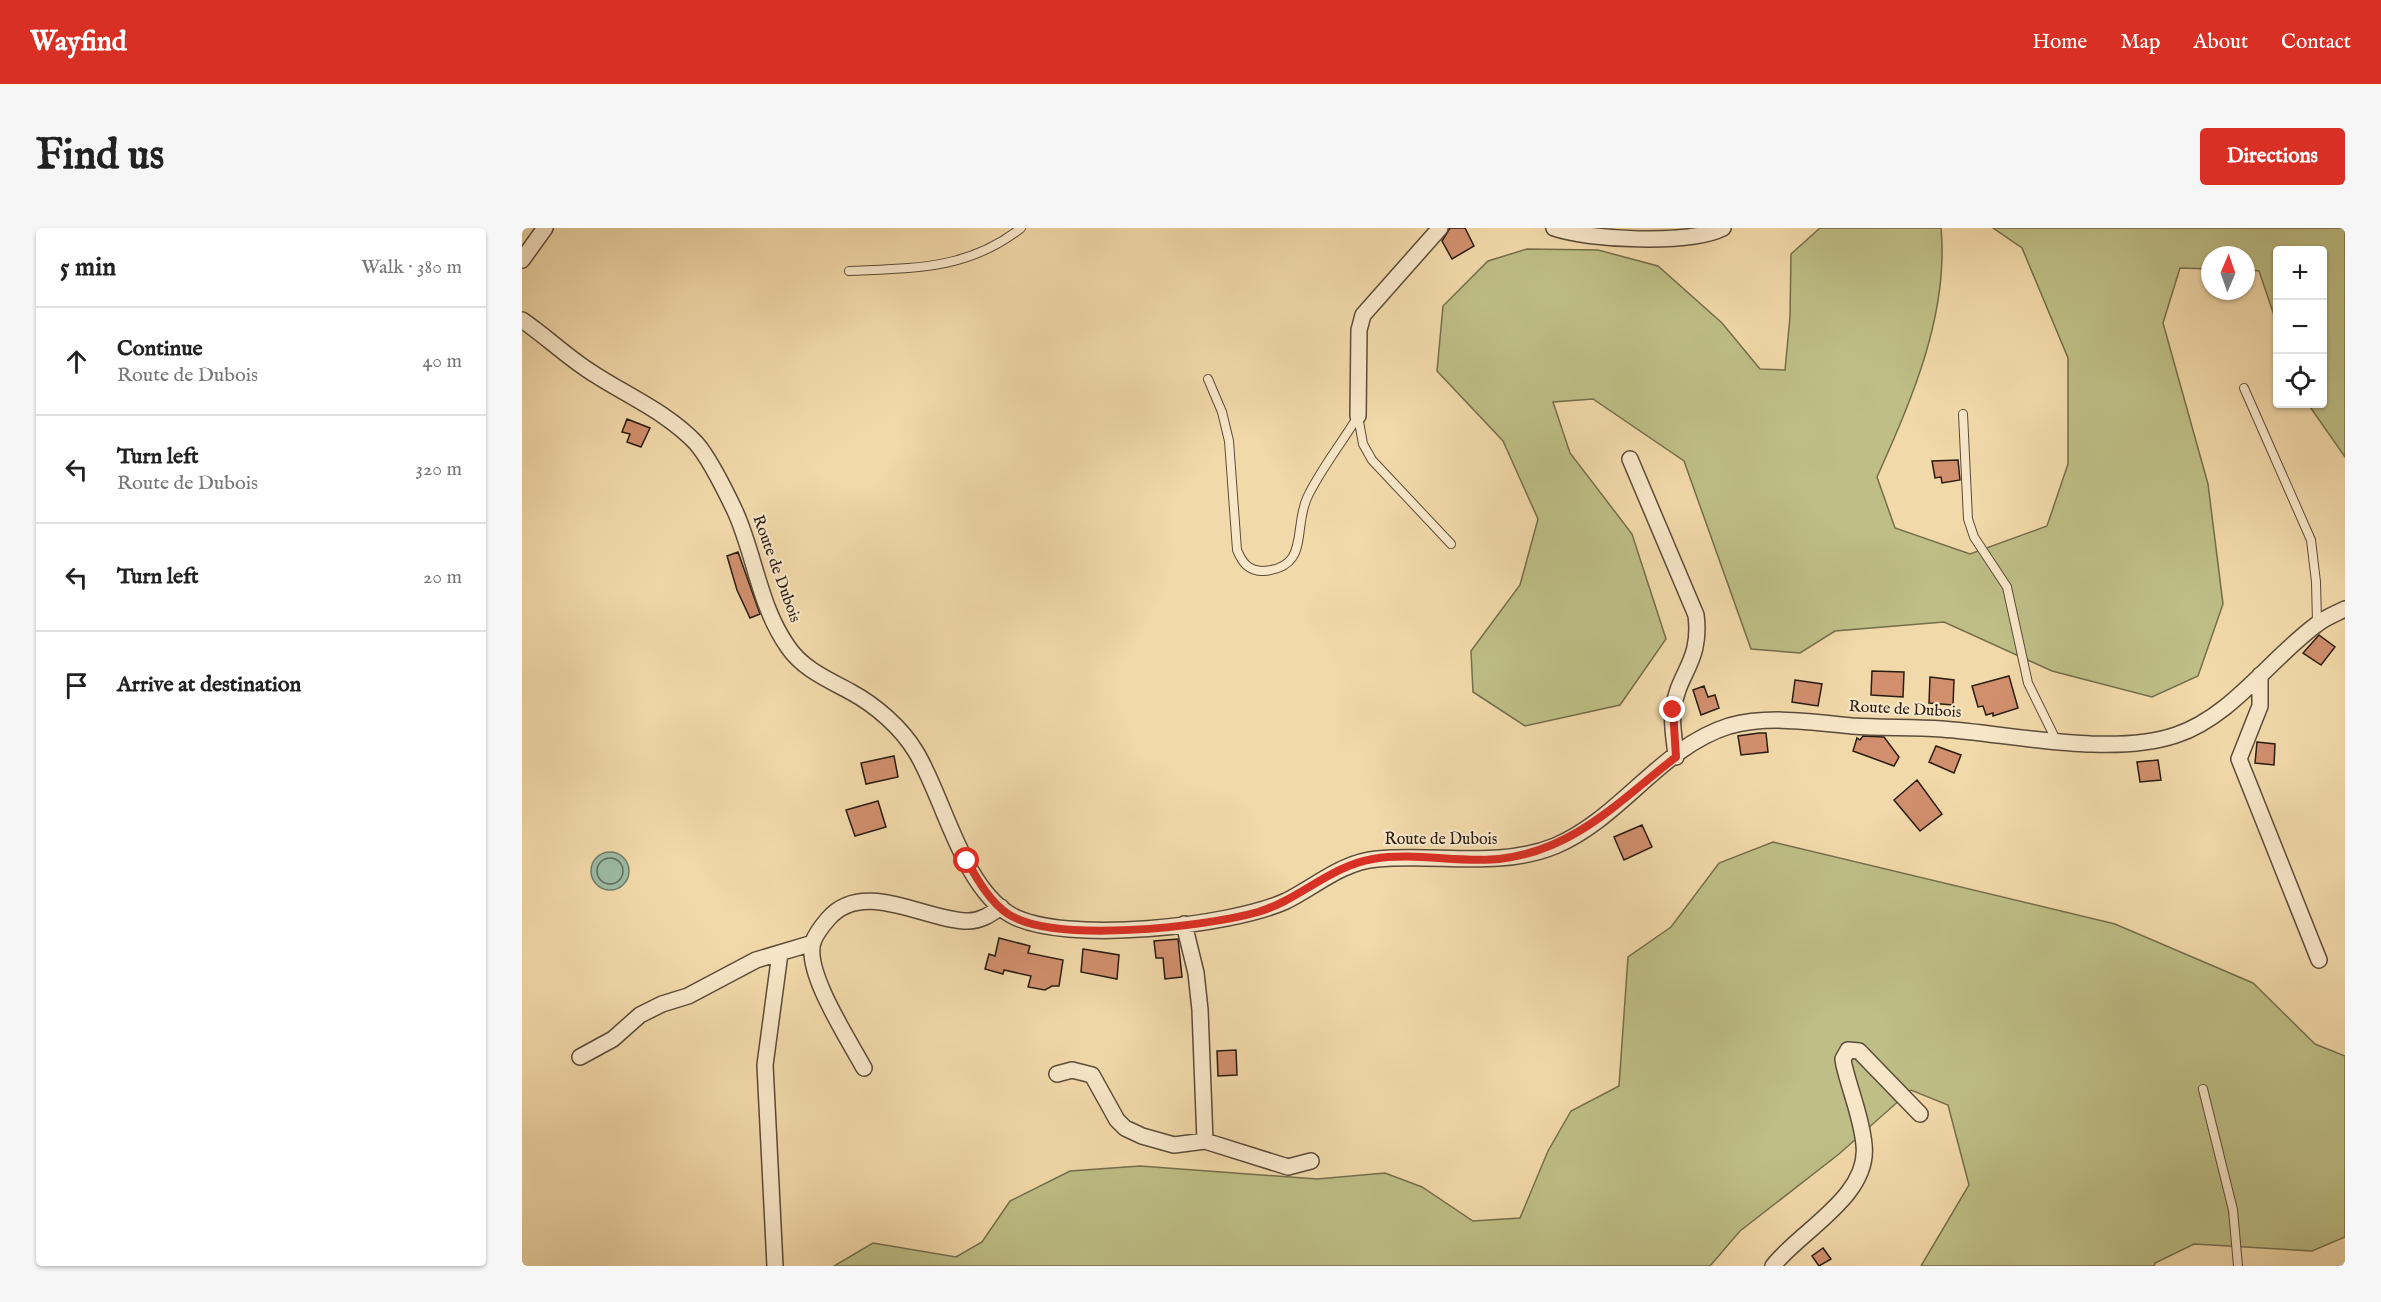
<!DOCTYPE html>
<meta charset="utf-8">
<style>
:root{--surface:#fff;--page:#f6f6f6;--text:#222;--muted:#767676;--line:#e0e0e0;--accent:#d93025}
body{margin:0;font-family:"IM FELL English",serif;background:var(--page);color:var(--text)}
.controls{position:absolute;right:18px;top:18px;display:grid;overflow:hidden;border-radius:6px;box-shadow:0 2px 4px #0004}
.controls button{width:54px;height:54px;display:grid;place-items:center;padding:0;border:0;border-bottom:2px solid var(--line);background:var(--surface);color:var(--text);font:30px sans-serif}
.compass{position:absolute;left:1679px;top:18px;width:54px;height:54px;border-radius:50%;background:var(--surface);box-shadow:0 2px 4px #0004;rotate:2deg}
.stop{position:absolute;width:18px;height:18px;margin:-14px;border:4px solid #d93025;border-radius:50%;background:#fff}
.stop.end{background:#d93025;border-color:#fff;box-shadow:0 2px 6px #0008}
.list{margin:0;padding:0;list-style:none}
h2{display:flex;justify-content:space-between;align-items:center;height:78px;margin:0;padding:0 24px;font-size:26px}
h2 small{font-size:20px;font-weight:400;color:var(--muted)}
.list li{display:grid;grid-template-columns:39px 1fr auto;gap:18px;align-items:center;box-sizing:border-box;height:108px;padding:0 24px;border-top:2px solid var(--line)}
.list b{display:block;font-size:22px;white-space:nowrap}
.list p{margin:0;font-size:20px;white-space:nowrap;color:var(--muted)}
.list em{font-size:20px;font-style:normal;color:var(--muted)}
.icon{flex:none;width:33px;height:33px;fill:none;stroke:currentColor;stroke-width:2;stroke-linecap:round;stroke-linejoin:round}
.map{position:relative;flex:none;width:1823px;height:1038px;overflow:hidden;border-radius:6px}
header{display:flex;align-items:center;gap:36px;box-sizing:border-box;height:84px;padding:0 30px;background:var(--accent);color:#fff}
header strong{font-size:28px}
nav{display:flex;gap:33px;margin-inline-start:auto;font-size:21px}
.intro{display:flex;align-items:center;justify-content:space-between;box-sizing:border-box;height:144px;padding:0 36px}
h1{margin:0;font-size:42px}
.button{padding:15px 27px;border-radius:6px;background:var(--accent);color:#fff;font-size:21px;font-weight:700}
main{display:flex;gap:36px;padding:0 36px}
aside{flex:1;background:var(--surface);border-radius:6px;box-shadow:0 2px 4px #0004}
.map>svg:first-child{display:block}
</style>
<header>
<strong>Wayfind</strong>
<nav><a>Home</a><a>Map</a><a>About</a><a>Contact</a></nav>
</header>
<div class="intro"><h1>Find us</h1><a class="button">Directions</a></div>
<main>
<aside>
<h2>5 min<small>Walk · 380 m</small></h2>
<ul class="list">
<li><svg class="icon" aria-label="ahead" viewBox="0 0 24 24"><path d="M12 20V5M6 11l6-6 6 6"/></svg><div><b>Continue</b><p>Route de Dubois</p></div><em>40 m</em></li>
<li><svg class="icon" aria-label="left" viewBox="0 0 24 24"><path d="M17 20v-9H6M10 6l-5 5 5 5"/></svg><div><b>Turn left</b><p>Route de Dubois</p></div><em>320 m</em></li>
<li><svg class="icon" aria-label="left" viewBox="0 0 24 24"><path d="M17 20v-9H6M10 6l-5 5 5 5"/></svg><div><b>Turn left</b></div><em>20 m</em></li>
<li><svg class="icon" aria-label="arrive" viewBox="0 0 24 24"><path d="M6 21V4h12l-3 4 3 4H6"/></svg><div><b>Arrive at destination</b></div></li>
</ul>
</aside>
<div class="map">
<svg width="1823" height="1038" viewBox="0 0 1823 1038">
<rect width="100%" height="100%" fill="#f2d9aa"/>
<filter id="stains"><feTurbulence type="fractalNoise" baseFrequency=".00333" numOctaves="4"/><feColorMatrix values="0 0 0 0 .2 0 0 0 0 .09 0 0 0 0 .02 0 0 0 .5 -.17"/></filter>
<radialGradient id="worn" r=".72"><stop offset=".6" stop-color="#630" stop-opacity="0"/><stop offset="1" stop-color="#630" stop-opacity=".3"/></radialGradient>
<path fill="#bebe86" stroke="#746e4c" stroke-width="1.5" d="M 1298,0 L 1419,0 C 1427,86 1390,171 1355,249 L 1373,300 L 1448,326 L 1525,298 L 1546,236 L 1546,130 L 1500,20 L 1471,0 L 1823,0 L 1823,229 L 1786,176 L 1800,176 L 1800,22 L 1756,22 L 1755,96 L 1737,43 L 1724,42 L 1724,27 L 1688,27 L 1688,41 L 1658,40 L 1641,95 L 1686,256 L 1701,376 L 1676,448 L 1630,469 L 1530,443 L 1422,394 L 1313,403 L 1278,425 L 1229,421 L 1162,233 L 1071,171 L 1031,174 L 1048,225 L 1110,306 L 1144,411 L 1098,477 L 1003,498 L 951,464 L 949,423 L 998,357 L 1016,291 L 981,213 L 915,143 L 921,78 L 966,33 L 1005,21 L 1076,22 L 1136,38 L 1200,95 L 1238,141 L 1263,142 L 1268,89 L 1269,26 Z
M 1251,614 L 1593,696 L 1731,755 L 1793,816 L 1823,828 L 1823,1009 L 1790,1023 L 1672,1016 L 1633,1035 L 1632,1038 L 1399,1038 L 1447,957 L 1426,877 L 1389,862 L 1317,926 L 1218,1003 L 1188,1038 L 312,1038 L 351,1015 L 434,1029 L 460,1014 L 488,973 L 548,943 L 618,938 L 795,951 L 863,945 L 900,959 L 951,993 L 998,990 L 1026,923 L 1049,883 L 1097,858 L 1106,729 L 1149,699 L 1197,635 Z"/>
<path fill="#9cbba4" stroke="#6e7c6a" stroke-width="1.5" d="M69 643a19 19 0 1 1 38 0a19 19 0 1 1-38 0Z"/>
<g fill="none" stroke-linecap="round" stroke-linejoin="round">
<path stroke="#626c5c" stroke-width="1.5" d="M75 643a13 13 0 1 1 26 0a13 13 0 1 1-26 0Z"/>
</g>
<path fill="#d18f6d" stroke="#291d13" stroke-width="1.5" d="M 928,0 L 943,0 L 952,18 L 930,31 L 920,13 Z
M 105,191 L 128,200 L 119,219 L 105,214 L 108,206 L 100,204 Z
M 1436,232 L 1438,252 L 1420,255 L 1419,249 L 1413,250 L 1410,233 Z
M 216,324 L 238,386 L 228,390 L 215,362 L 205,328 Z
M 1797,407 L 1813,419 L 1799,437 L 1781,425 Z
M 1350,443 L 1382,444 L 1381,469 L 1349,467 Z
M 1487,448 L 1496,480 L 1471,488 L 1471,485 L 1464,487 L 1461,478 L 1456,479 L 1450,458 Z
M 1408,449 L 1432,452 L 1431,477 L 1407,475 Z
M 1273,452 L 1300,456 L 1296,478 L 1270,474 Z
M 1182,458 L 1186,469 L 1193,467 L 1197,480 L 1179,487 L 1171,462 Z
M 1237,505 L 1244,505 L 1246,524 L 1219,527 L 1216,508 Z
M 1341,508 L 1362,509 L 1377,529 L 1372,538 L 1331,523 L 1335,510 L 1338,512 Z
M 1735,514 L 1753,516 L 1752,537 L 1733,535 Z
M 1414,518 L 1439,527 L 1432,545 L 1407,534 Z
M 372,528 L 376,549 L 344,556 L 339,535 Z
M 1636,532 L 1639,552 L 1618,554 L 1615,534 Z
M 1395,552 L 1420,586 L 1398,603 L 1372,572 Z
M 356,573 L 364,599 L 333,608 L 324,582 Z
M 1120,597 L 1130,619 L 1102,632 L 1092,609 Z
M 477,710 L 508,718 L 506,725 L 541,732 L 537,758 L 530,758 L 523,762 L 506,759 L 509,748 L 482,742 L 481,746 L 463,741 L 467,726 L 473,728 Z
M 656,711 L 660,749 L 643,751 L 641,730 L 634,730 L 632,713 Z
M 561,721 L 597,727 L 595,751 L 559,744 Z
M 714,822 L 715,847 L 696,848 L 695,823 Z
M 1301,1020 L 1309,1031 L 1297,1038 L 1290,1028 Z"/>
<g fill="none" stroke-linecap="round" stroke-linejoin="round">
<defs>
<path id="service" d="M 327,43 C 391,40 446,42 499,0
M 686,151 L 700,184 L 707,213 L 715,322 C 720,334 726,343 741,343 C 788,340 771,301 785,270 C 798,242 820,215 836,188
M 1722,160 L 1789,312 L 1794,354 L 1795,395
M 1441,186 L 1446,291 L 1452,309 L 1485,359 L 1506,455 L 1534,512
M 836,188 L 841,216 L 850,232 L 929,316
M 1681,861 L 1711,982 L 1716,1038"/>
<path id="minor" d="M 1032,0 C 1067,12 1167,17 1201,0
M 0,32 L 23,0
M 0,92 C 25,109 46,130 72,146 C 106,168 146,185 174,215 C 188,231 204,264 213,283 C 233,327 237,378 266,419 C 281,441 305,451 329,464 C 353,477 379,499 394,524 C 422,570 440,659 489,687 C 542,717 710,698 764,673 C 794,658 820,634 855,631 C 914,625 976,641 1033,618 C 1098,591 1139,519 1207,498 C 1246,487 1290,494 1330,498 C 1360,500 1390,499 1420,501 C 1489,506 1589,529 1654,507 C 1709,489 1748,431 1794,397 C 1802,390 1813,386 1823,381
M 836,188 L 837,102 L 841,87 L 918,0
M 1108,231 L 1174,387 C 1180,434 1156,444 1151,482 C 1149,497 1153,514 1154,529
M 1738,447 L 1738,478 L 1717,531 L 1797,732
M 662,696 L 674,745 L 678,782 L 683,913
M 58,829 L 91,811 L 118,787 L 140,776 L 166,768 L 234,732 L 291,715
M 342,840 C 327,812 282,744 291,714 C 294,705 300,698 306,691 C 341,650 404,693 446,693 C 459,693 469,686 479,679
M 535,846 L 550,842 L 570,847 L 595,892 L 603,900 L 620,908 L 652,917 L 683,913 L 766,939 L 789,933
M 253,1038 L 243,837 L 258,725
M 1251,1038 C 1278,1003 1348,968 1342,917 C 1340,891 1328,863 1322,837 L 1321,831 L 1326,822 L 1337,823 L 1398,886"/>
</defs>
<use href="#service" stroke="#5b4c39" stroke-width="10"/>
<use href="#minor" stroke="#5b4c39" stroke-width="18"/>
<use href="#service" stroke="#f7e6c8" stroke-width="8"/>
<use href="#minor" stroke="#f7e6c8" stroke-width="15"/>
</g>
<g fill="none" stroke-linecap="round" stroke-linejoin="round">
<path stroke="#d93025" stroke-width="8" d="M 445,633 C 455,651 468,674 486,686 C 533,716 683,699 736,684 C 777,672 808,638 851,631 C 892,624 936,635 977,631 C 1052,623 1098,572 1154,529 L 1151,482"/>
</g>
<g text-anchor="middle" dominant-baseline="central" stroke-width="4.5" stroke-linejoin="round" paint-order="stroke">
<g font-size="16" fill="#291d13" stroke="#f7e6c8">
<text transform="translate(254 341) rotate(70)">Route de Dubois</text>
<text transform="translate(1383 482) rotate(3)">Route de Dubois</text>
<text x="919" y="612">Route de Dubois</text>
</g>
</g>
<rect width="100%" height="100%" filter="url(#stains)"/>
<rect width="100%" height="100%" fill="url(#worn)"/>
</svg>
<div class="controls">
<button>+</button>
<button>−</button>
<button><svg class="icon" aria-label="locate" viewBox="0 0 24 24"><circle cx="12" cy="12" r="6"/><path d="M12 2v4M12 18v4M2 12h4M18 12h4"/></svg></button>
</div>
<svg class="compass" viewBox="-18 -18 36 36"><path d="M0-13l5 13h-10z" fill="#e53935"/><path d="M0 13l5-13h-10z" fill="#767676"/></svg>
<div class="stop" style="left:445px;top:633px"></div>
<div class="stop end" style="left:1151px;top:482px"></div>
</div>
</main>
